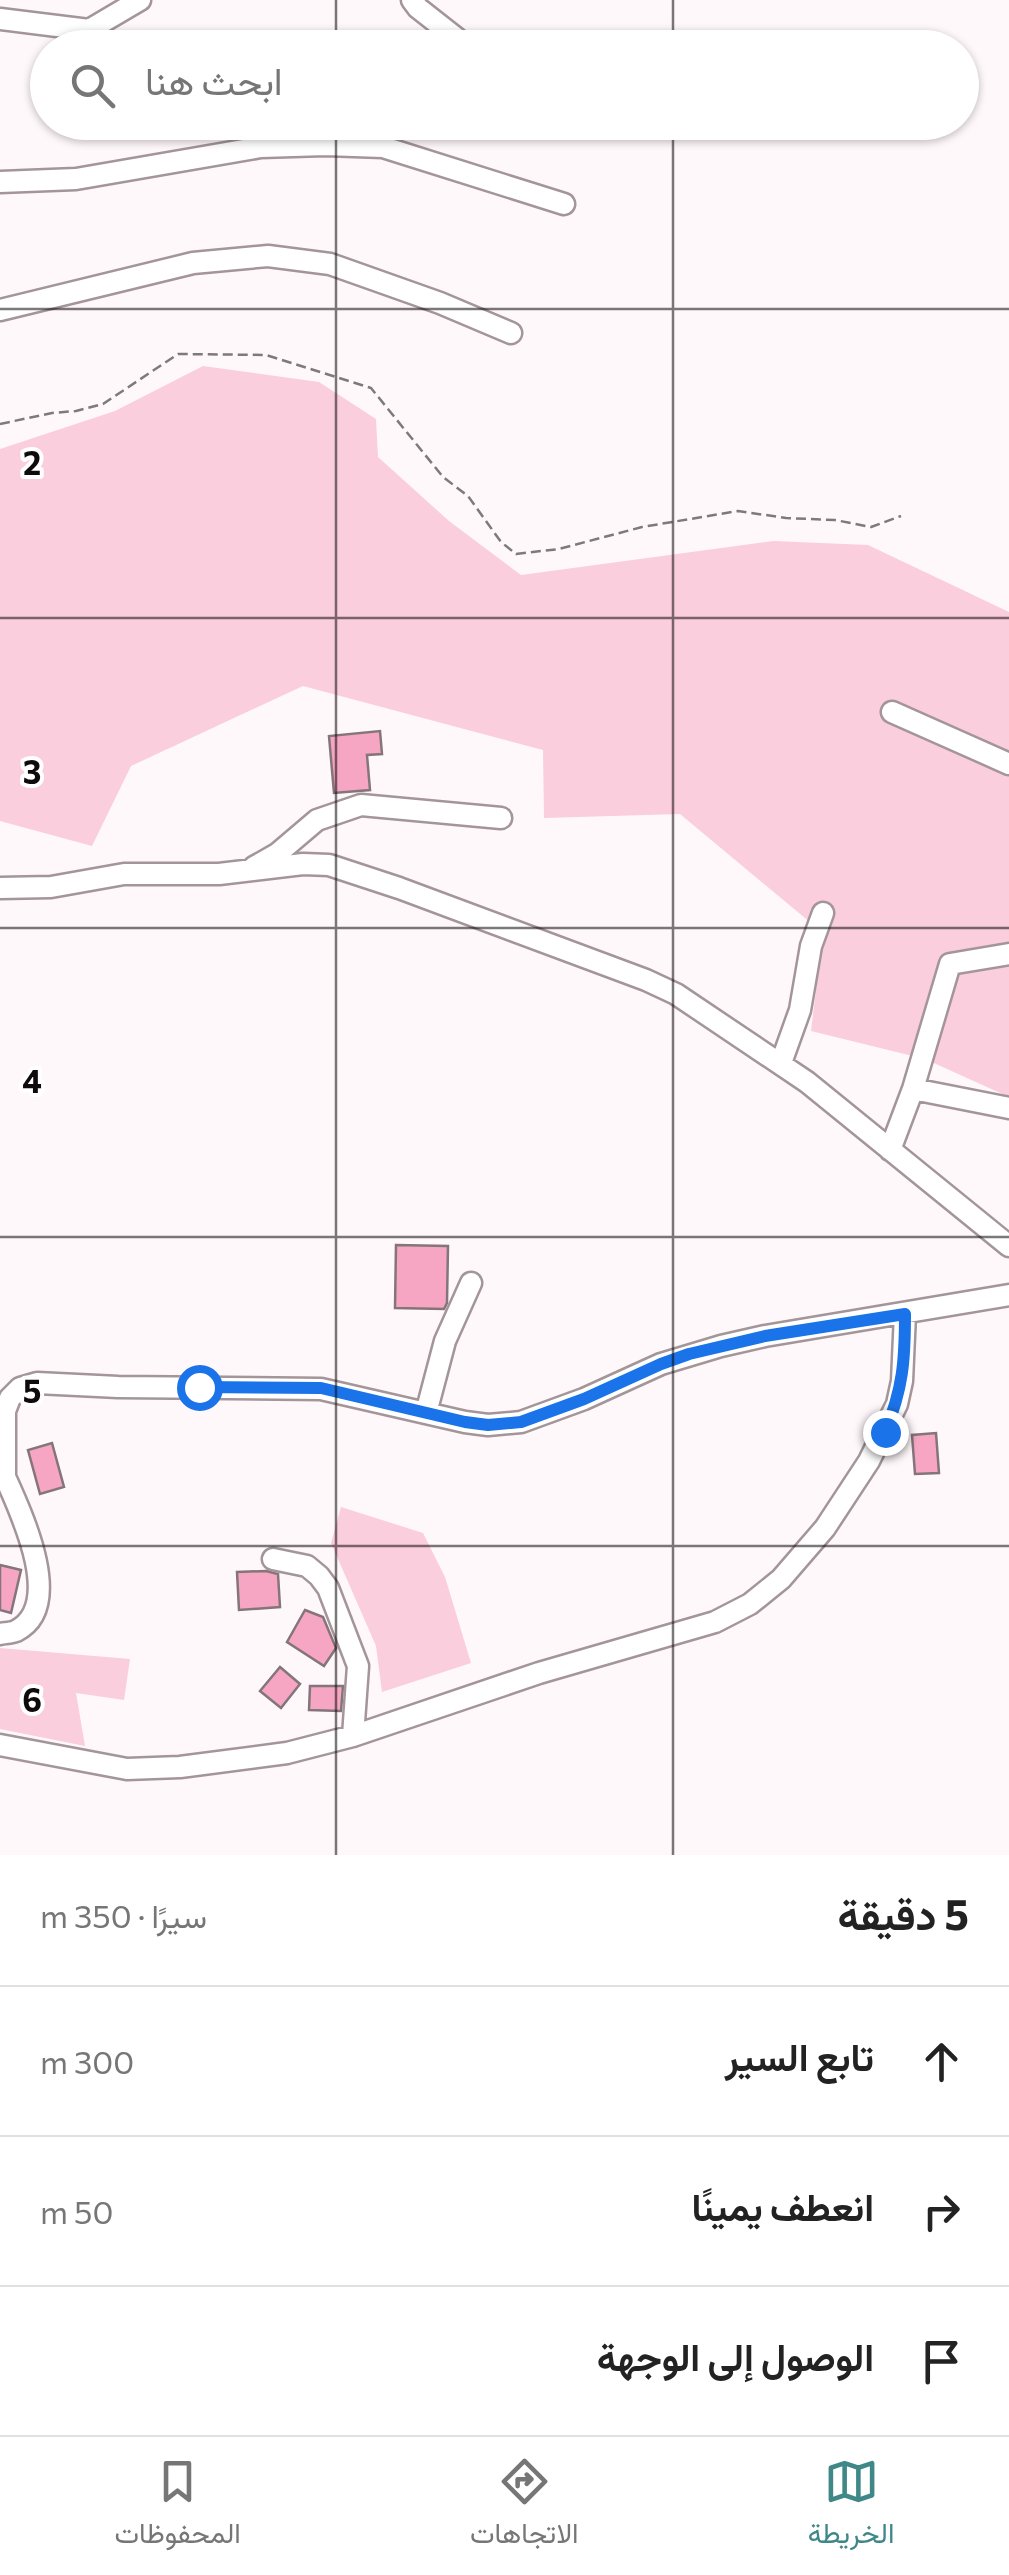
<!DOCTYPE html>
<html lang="ar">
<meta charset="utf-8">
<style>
:root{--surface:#fff;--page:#f6f6f6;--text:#222;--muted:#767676;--line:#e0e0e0;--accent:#408888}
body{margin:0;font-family:Commissioner,Vazirmatn,sans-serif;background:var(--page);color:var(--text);direction:rtl}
.stop{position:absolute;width:30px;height:30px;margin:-22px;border:8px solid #1a73e8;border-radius:50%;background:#fff}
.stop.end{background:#1a73e8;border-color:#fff;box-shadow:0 2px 10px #0008}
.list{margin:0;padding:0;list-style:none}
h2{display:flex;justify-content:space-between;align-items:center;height:130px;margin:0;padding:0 40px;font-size:42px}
h2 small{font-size:32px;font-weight:400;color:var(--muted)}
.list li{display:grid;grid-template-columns:65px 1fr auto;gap:30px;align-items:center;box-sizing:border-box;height:150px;padding:0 40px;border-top:2px solid var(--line)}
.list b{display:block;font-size:38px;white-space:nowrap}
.list em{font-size:32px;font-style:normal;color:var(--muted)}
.icon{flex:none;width:55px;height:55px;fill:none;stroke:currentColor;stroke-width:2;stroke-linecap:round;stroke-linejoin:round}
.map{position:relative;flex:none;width:1009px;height:1855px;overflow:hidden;direction:ltr}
.search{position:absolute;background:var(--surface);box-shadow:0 2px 8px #0004;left:30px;right:30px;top:30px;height:110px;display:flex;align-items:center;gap:25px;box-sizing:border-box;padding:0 35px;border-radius:55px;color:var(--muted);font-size:38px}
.sheet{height:580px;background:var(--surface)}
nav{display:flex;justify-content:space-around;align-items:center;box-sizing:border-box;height:140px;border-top:2px solid var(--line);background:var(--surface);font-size:28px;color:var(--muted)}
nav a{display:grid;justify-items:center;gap:5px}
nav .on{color:var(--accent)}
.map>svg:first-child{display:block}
</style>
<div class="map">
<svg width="1009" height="1855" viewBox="0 0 1009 1855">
<rect width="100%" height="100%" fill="#fff8fa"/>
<path fill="#facedc" d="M 203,366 L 319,382 L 376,419 L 378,457 L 449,521 L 521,575 L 774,541 L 868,545 L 1009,612 L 1009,1097 L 925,1059 L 811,1031 L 823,933 L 680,814 L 544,818 L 543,750 L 303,686 L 131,766 L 92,846 L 0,821 L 0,449 L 115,411 Z
M 341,1507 L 423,1533 L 445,1577 L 471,1663 L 382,1692 L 376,1646 L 331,1543 Z
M 0,1648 L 130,1659 L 124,1700 L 76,1693 L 85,1746 L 0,1729 Z"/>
<path fill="#f6a5c2" stroke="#84757a" stroke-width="2.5" d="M 380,731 L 382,754 L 367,755 L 370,790 L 334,793 L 329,736 Z
M 396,1245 L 448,1246 L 447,1303 L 444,1309 L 395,1308 Z
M 936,1433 L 939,1473 L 915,1474 L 912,1435 Z
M 52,1443 L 64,1487 L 40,1494 L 28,1450 Z
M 0,1565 L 21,1570 L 11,1613 L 0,1610 Z
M 266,1571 L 278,1574 L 280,1607 L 239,1610 L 237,1572 Z
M 305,1610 L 323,1617 L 336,1648 L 324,1666 L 287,1642 Z
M 280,1667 L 300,1684 L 281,1708 L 260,1691 Z
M 310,1686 L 343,1686 L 341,1711 L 309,1710 Z"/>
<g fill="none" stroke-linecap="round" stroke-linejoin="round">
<defs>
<path id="minor" d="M 412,0 L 418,8 L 469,48
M 0,19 L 89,30 L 140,0
M 0,182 L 76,179 L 261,147 L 325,145 L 383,147 L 564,204
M 0,310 L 193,263 L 268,256 L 330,264 L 440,303 L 511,333
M 892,712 L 1009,764
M 254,867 L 277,854 L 317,820 L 361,805 L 501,818
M 0,888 L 51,887 L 124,874 L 219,874 L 303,864 L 329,865 L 399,888 L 646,980 L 676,994 L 807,1082 L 1009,1246
M 781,1063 L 800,1010 L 811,946 L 823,913
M 913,1089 L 950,964 L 1009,954
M 890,1150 L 913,1089 L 1009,1108
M 426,1413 L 445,1341 L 471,1283
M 5,1478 L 5,1411 L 10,1398 L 20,1388 L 37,1383 L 118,1387 L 321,1389 L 465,1422 L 488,1425 L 521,1422 L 584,1399 L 661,1364 L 721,1346 L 765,1336 L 1009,1295
M 273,1559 L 307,1566 L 319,1576 L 328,1588 L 358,1666 L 353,1736
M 0,1634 C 5,1633 11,1633 16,1631 C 68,1605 17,1504 1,1468
M 0,1745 L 127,1769 L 180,1767 L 287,1753 L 353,1736 L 539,1673 L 715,1622 L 750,1604 L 781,1579 L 825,1528 L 869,1461 L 897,1404 L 902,1381 L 905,1314"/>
</defs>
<use href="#minor" stroke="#a49599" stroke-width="25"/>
<path stroke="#7e797b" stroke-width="2.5" stroke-dasharray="10 5" stroke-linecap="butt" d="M 0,424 L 52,413 L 76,411 L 103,404 L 178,354 L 266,355 L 371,388 L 443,477 L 468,496 L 501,542 L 516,554 L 559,549 L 642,527 L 738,511 L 786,518 L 835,520 L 871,527 L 901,516"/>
<use href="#minor" stroke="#fff" stroke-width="20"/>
</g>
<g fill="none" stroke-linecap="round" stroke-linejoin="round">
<path stroke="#1a73e8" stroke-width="12" d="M 199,1387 L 321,1388 L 465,1422 L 488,1425 L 521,1422 L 584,1399 L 661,1364 L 689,1354 L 765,1336 L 905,1314 C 905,1360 903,1389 885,1432"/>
</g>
<path fill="none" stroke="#0f0a0c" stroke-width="2.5" stroke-opacity="0.55" d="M 336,0 L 336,48M 673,0 L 673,48M 336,122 L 336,1855M 673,122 L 673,1855M 0,309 L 1009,309M 0,618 L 1009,618M 0,928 L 1009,928M 0,1237 L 1009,1237M 0,1546 L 1009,1546"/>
<g font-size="32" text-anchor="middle" font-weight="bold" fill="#0f0a0c" stroke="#fff" stroke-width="8" stroke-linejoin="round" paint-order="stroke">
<text x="32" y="475">2</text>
<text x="32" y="784">3</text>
<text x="32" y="1093">4</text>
<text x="32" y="1403">5</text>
<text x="32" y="1712">6</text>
</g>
</svg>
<div class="stop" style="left:199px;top:1387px"></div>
<div class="stop end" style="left:885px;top:1432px"></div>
<div class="search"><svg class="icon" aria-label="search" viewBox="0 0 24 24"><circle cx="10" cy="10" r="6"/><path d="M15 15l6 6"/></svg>ابحث هنا</div>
</div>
<section class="sheet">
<h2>5 دقيقة<small>سيرًا · 350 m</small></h2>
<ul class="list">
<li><svg class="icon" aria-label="ahead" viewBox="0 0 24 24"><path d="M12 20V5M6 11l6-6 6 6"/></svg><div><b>تابع السير</b></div><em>300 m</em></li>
<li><svg class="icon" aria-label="right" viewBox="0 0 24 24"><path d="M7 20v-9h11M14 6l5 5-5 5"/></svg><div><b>انعطف يمينًا</b></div><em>50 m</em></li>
<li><svg class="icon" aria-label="arrive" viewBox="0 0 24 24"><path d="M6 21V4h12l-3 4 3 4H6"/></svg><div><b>الوصول إلى الوجهة</b></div></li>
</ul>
</section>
<nav>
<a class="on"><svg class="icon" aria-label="map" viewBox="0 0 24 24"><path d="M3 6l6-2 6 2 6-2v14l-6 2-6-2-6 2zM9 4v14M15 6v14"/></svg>الخريطة</a>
<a><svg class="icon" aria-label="directions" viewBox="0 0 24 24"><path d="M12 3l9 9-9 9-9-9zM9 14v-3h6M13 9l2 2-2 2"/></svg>الاتجاهات</a>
<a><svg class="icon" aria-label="saved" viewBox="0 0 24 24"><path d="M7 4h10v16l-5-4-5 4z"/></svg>المحفوظات</a>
</nav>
